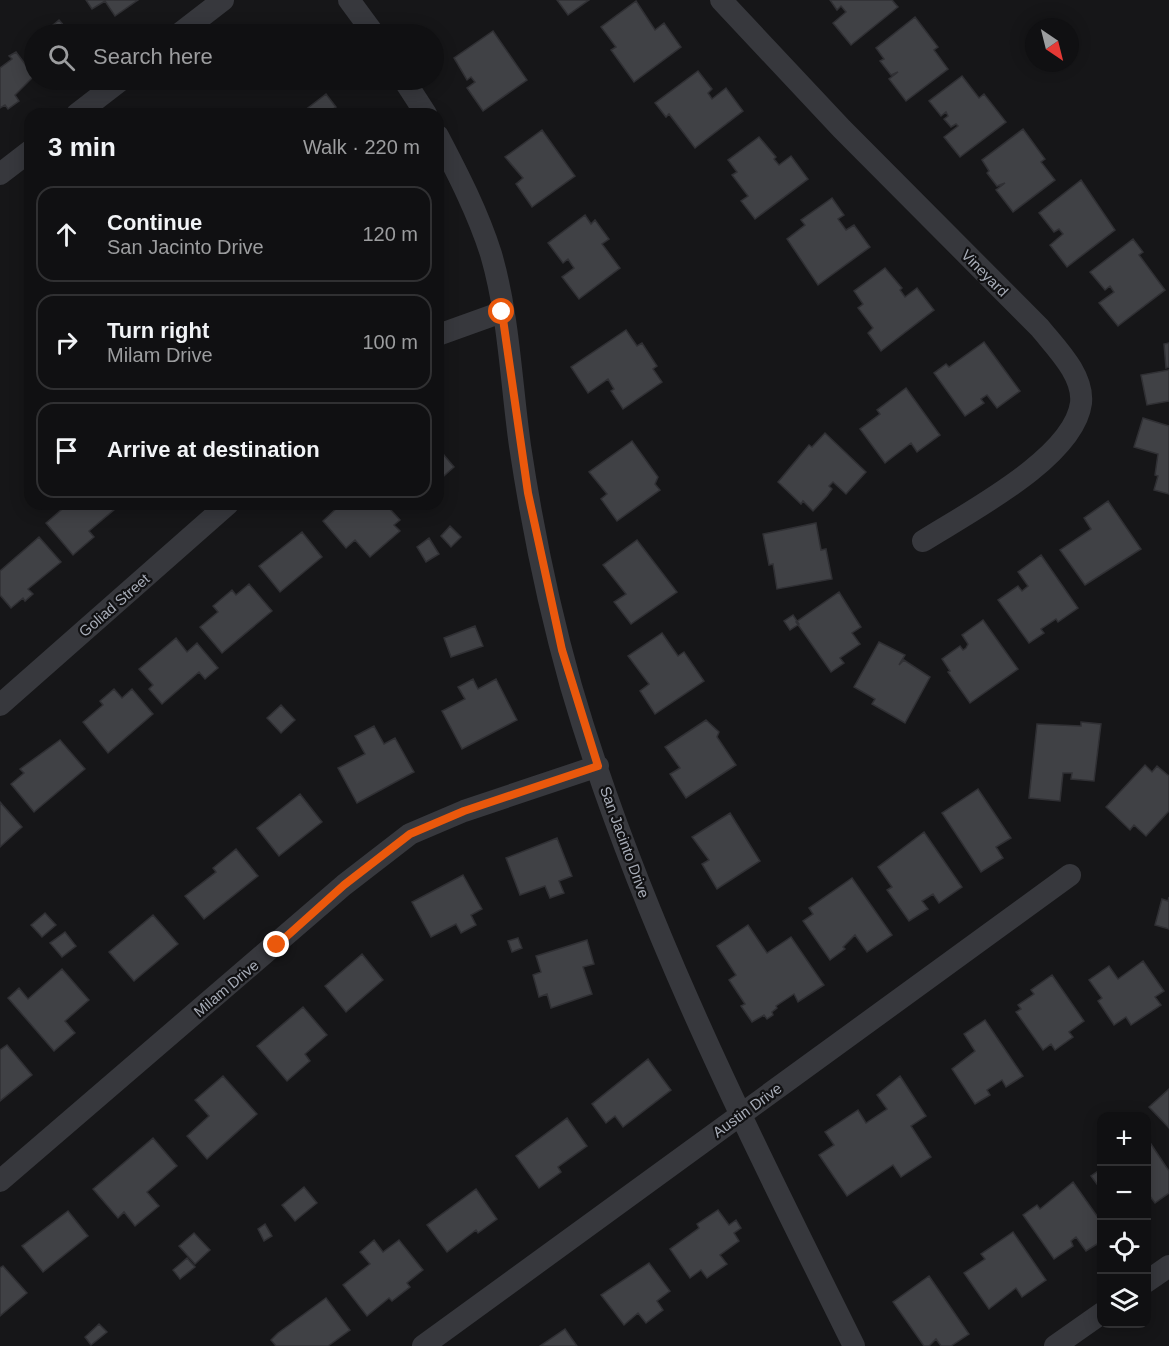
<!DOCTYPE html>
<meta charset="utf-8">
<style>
:root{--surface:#101012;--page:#1e1e20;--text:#f1f3f6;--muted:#9c9d9f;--line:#303032}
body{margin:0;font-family:Helvetica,sans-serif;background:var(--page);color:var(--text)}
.controls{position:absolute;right:18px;bottom:18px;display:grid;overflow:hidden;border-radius:12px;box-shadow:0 3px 15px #0003}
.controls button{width:54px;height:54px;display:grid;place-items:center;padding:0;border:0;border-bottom:2px solid var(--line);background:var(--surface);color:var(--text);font:30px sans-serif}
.compass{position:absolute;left:1025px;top:18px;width:54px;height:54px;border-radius:50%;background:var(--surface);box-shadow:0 3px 15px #0003;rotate:145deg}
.stop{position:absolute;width:18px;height:18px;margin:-14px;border:4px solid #ea580c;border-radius:50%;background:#fff}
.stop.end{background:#ea580c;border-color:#fff;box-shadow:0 2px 6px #0008}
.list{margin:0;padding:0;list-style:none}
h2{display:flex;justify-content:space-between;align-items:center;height:78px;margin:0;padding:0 24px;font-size:26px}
h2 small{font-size:20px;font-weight:400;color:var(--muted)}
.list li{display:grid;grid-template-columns:39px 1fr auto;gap:18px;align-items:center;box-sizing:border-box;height:96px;margin:0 12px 12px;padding:0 12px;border:2px solid var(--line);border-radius:18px}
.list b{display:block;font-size:22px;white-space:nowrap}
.list p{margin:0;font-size:20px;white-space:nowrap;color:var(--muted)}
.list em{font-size:20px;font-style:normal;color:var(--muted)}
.icon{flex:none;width:33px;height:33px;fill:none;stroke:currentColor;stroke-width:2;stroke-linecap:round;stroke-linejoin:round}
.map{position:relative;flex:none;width:1169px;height:1346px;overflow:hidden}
.search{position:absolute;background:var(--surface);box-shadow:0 3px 15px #0003;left:24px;top:24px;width:420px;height:66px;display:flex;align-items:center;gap:15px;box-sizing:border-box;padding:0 21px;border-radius:33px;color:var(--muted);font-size:22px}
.panel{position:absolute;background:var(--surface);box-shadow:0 3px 15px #0003;left:24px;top:108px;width:420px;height:402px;border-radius:18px}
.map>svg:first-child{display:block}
</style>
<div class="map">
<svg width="1169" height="1346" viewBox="0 0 1169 1346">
<rect width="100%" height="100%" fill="#161618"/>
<path fill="#404145" stroke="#303034" stroke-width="1.5" d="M 86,0 L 138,0 L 115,16 L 105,1 L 92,9 Z
M 557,0 L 589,0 L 568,15 Z
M 830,0 L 892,0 L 898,7 L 851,45 L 833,23 L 846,12 L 841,6 L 837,10 Z
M 636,1 L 655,30 L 664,23 L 681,47 L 634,82 L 611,50 L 616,47 L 601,27 Z
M 915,17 L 938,47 L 934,50 L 948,69 L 906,101 L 889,79 L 898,72 L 891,75 L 880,61 L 884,59 L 876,48 Z
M 59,20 L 71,34 L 50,34 L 47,30 Z
M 493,31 L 527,80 L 483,111 L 467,88 L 475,82 L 471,77 L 467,80 L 454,58 Z
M 16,52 L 34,76 L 15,95 L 19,101 L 8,109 L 5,105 L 0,108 L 0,68 L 12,59 L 9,56 Z
M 698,71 L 712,89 L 708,93 L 712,99 L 726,88 L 743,111 L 695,148 L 669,114 L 666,117 L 655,103 Z
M 962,76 L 979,98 L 984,94 L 1006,122 L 960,157 L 944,137 L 958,126 L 956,124 L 951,127 L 944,119 L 948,116 L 946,112 L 941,116 L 929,101 Z
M 326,94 L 336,107 L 333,109 L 336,114 L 300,114 Z
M 1023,129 L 1045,159 L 1041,162 L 1055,180 L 1013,212 L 996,190 L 1005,183 L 997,186 L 987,173 L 989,171 L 982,160 Z
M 542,130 L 575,176 L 532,207 L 516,184 L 523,178 L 505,157 Z
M 759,137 L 776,157 L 774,159 L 779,165 L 791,156 L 808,179 L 755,219 L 741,201 L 748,196 L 732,175 L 737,172 L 728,160 Z
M 1081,180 L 1115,230 L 1067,267 L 1050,245 L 1063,234 L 1059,229 L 1054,232 L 1039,213 Z
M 832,198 L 844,215 L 838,219 L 846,230 L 854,225 L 870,247 L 818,285 L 787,239 L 805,225 L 801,220 Z
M 585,215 L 591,224 L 595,220 L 609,239 L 602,244 L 620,268 L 579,299 L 562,277 L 574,268 L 568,259 L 563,263 L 548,243 Z
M 1133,239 L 1143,252 L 1139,255 L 1165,290 L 1118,326 L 1099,303 L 1114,292 L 1110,286 L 1105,290 L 1090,272 Z
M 885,268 L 902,288 L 900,290 L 905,297 L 917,288 L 934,310 L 881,351 L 868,333 L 873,328 L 858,308 L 863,304 L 854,291 Z
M 626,330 L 637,346 L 642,343 L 657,366 L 653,369 L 662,382 L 623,409 L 611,391 L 614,389 L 608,379 L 588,393 L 571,367 Z
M 984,342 L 1020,391 L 997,408 L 987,395 L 981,399 L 984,403 L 965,416 L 934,373 L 946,364 L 949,367 Z
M 1169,343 L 1169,367 L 1166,368 L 1164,344 Z
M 1169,370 L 1169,401 L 1147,405 L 1141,375 Z
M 906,388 L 940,435 L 917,452 L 911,443 L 885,463 L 860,429 L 880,414 L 877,410 Z
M 1143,418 L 1169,426 L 1169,494 L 1154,490 L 1158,476 L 1155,475 L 1158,454 L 1134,447 Z
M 825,433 L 866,472 L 846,494 L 833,482 L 829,486 L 832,489 L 827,496 L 813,511 L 803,501 L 801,504 L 778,482 L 809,445 L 812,447 Z
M 632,441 L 658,477 L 655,484 L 660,490 L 617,521 L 601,499 L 607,494 L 589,472 Z
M 438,448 L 454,467 L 438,481 Z
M 1108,501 L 1141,549 L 1085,585 L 1060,550 L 1091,529 L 1084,518 Z
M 68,504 L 121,504 L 89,531 L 94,537 L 73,555 L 46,523 Z
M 338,504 L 395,504 L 390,509 L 400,520 L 394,525 L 400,531 L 370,557 L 355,540 L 346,548 L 323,521 L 339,506 Z
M 816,523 L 821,550 L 826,549 L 832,579 L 777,589 L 773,564 L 769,565 L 763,534 Z
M 450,526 L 461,537 L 451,547 L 441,536 Z
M 302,532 L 322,557 L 280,592 L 259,566 Z
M 39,537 L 61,562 L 28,589 L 33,594 L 25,601 L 23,598 L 11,608 L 0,595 L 0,571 Z
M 429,538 L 439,554 L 426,562 L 417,547 Z
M 637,540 L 677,592 L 631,624 L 614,602 L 626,594 L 603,565 Z
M 1041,555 L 1078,608 L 1058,622 L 1056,619 L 1041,629 L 1044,633 L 1029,643 L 998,600 L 1018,586 L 1022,591 L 1028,586 L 1018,572 Z
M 249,584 L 272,611 L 222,653 L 200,627 L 218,612 L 213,606 L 232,590 L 236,595 Z
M 839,592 L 861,627 L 852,633 L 860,644 L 840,658 L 844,663 L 831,672 L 796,622 Z
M 793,615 L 799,624 L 790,630 L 784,621 Z
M 983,620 L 1018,669 L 970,703 L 948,672 L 950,671 L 942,659 L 960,646 L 963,650 L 966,648 L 968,644 L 962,635 Z
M 475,626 L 483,646 L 451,657 L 444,638 Z
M 662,633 L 678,656 L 684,652 L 704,681 L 655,714 L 640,691 L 649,684 L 628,656 Z
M 176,638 L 187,652 L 197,643 L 218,668 L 205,679 L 199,672 L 162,704 L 149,689 L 153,685 L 139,669 Z
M 879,642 L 905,655 L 899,665 L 904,660 L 930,677 L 905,723 L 872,704 L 875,699 L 854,687 Z
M 473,679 L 478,689 L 496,679 L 517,720 L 462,749 L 442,711 L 465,699 L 458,687 Z
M 114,689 L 122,698 L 132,689 L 153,714 L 108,753 L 83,722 L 103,705 L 100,701 Z
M 281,705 L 295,720 L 281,733 L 267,718 Z
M 706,720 L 719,732 L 717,737 L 736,765 L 686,798 L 670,774 L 680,768 L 665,747 Z
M 1081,722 L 1101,724 L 1094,781 L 1071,779 L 1072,773 L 1063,773 L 1060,801 L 1029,798 L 1037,724 L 1081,726 Z
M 374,726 L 384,744 L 395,738 L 414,772 L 357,803 L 338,768 L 365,754 L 355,736 Z
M 60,740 L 85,769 L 34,812 L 11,784 L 24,773 L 20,769 Z
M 1145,765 L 1152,772 L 1157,766 L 1169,776 L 1169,811 L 1146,836 L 1134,825 L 1130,830 L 1106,807 Z
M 978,789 L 1011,838 L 996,847 L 1003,858 L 981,872 L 942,813 Z
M 300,794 L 322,822 L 279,856 L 257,828 Z
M 0,802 L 22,827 L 0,847 Z
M 730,813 L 760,861 L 717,889 L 702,864 L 709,860 L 692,837 Z
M 924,832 L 962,887 L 939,903 L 933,894 L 922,901 L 928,909 L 909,921 L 887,890 L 892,887 L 878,867 Z
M 557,838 L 572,876 L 559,881 L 564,893 L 550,898 L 545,886 L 520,895 L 506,858 Z
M 236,849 L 258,876 L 204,919 L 185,896 L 216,872 L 213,868 Z
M 463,875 L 482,909 L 471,915 L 476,925 L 461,933 L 456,924 L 431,937 L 412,902 Z
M 852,878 L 892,935 L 867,952 L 855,935 L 843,947 L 845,949 L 830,960 L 803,921 L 813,914 L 809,908 Z
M 1169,897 L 1169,929 L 1155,925 L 1162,899 L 1168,901 Z
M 45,913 L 56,925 L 42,937 L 31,925 Z
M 153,915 L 178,944 L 134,981 L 109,952 Z
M 748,925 L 767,953 L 791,937 L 824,985 L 798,1002 L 794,994 L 776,1006 L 777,1008 L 772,1012 L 773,1015 L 767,1019 L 764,1015 L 752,1022 L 741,1006 L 745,1004 L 729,980 L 736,975 L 717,946 Z
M 65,932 L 76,946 L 62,957 L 50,943 Z
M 518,938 L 522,948 L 512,952 L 508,941 Z
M 587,940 L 594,964 L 583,967 L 592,994 L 551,1008 L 547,994 L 539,997 L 533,975 L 541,972 L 536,956 Z
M 362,954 L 383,980 L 346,1012 L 325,986 Z
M 1143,961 L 1164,991 L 1155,997 L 1161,1005 L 1131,1025 L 1126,1017 L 1114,1025 L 1098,1001 L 1102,998 L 1089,980 L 1109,966 L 1118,979 Z
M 62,969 L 89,1000 L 65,1021 L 75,1033 L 54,1051 L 8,998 L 19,988 L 28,999 Z
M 1052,975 L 1084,1021 L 1069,1032 L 1073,1037 L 1055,1050 L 1051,1044 L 1043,1050 L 1016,1012 L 1021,1009 L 1018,1005 L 1034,994 L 1031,990 Z
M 303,1007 L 327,1035 L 305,1054 L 310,1061 L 287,1081 L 257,1046 Z
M 985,1020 L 1023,1076 L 1006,1087 L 1002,1080 L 987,1090 L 990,1095 L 975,1104 L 952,1069 L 975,1051 L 964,1034 Z
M 7,1045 L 32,1075 L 0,1101 L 0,1050 Z
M 648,1059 L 671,1090 L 623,1127 L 615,1116 L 606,1123 L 592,1104 Z
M 223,1076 L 257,1114 L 207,1159 L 187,1136 L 209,1116 L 195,1100 Z
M 900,1076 L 926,1116 L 911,1126 L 931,1157 L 901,1177 L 893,1165 L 847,1196 L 819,1155 L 834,1145 L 825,1132 L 858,1110 L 866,1123 L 887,1109 L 877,1095 Z
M 1169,1089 L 1169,1128 L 1149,1107 Z
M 567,1118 L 587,1146 L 558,1167 L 561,1172 L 539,1188 L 516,1156 Z
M 153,1138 L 177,1166 L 147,1192 L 159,1206 L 135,1226 L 124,1212 L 118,1218 L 93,1189 Z
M 1147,1138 L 1169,1171 L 1169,1193 L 1155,1203 L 1146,1191 Z
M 1102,1165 L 1102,1191 L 1091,1176 L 1101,1169 Z
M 1073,1182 L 1102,1223 L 1102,1241 L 1086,1251 L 1076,1237 L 1071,1241 L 1073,1246 L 1054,1259 L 1023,1215 L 1037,1205 L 1040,1209 Z
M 304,1187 L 317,1203 L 295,1221 L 282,1205 Z
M 476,1189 L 497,1219 L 478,1233 L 476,1230 L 447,1252 L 427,1225 Z
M 718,1210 L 729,1225 L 736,1220 L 741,1228 L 734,1233 L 739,1241 L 720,1255 L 727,1264 L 707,1278 L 701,1270 L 690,1278 L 670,1249 L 699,1228 L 697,1224 Z
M 68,1211 L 88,1236 L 43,1272 L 22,1246 Z
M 265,1224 L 272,1236 L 264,1241 L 258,1229 Z
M 1013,1232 L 1046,1280 L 1022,1297 L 1016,1288 L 989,1309 L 964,1273 L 985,1259 L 981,1254 Z
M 194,1233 L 210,1250 L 195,1264 L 179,1246 Z
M 374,1240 L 383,1252 L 399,1240 L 423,1270 L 407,1283 L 410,1287 L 392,1301 L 389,1298 L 367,1316 L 343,1285 L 370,1264 L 360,1252 Z
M 187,1258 L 195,1267 L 180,1279 L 173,1270 Z
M 649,1263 L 670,1291 L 657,1301 L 663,1310 L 646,1323 L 638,1313 L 624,1325 L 601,1295 Z
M 3,1266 L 27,1293 L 0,1316 L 0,1268 Z
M 929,1276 L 969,1334 L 951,1346 L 941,1346 L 936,1339 L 929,1346 L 924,1346 L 893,1302 Z
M 326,1298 L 350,1330 L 328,1346 L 276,1346 L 271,1340 L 278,1333 Z
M 99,1324 L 107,1332 L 91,1345 L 85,1337 Z
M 565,1329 L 577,1346 L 540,1346 Z"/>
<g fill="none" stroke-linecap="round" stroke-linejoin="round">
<path stroke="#37383d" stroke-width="22" d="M 349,0 L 374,34
M 721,0 L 842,129 L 1040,328 C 1056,348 1084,375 1081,403 C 1074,458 967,513 923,541
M 179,34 L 223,0
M 404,80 L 426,114
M 77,114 L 121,80
M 438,136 C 458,174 478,213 491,254 C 509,316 511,382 520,446 C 532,526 549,608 571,686 C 638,916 748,1132 854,1346
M 0,174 L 30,151
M 438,335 L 502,312
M 0,705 L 228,504
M 0,1181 L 344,885 L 410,834 L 464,811 L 598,766
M 1146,1282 L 1169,1266
M 423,1346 L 1070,875
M 1055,1346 L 1102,1313"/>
</g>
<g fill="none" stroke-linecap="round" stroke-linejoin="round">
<path stroke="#ea580c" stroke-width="8" d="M 277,945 L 344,885 L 410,834 L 464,811 L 598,766 L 562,650 L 528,493 L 502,312"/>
</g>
<g text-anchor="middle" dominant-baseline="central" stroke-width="4.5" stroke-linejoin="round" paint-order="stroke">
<g font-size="15" fill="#a8adb8" stroke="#111113">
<text transform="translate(985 273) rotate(45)">Vineyard</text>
<text transform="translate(114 605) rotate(-41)">Goliad Street</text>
<text transform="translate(625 842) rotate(70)">San Jacinto Drive</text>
<text transform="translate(226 988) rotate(-40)">Milam Drive</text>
<text transform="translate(747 1110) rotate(-36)">Austin Drive</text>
</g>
</g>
</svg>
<div class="controls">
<button>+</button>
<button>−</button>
<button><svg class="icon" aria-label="locate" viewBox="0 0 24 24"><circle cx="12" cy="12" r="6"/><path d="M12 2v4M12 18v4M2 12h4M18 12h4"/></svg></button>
<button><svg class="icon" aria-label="layers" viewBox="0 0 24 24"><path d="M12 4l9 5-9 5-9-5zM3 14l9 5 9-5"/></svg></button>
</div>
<svg class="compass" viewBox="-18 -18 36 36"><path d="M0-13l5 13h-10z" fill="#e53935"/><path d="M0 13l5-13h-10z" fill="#9c9d9f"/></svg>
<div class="stop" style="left:502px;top:312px"></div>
<div class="stop end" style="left:277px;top:945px"></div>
<div class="search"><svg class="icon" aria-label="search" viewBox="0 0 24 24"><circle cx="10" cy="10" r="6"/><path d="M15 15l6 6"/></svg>Search here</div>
<section class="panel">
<h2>3 min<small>Walk · 220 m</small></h2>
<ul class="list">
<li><svg class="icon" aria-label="ahead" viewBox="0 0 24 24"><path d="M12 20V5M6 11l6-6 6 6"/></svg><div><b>Continue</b><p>San Jacinto Drive</p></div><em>120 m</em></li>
<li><svg class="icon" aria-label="right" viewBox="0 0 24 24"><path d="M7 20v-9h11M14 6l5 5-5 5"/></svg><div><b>Turn right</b><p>Milam Drive</p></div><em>100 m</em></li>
<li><svg class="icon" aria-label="arrive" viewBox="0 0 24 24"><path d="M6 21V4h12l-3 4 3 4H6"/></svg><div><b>Arrive at destination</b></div></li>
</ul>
</section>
</div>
